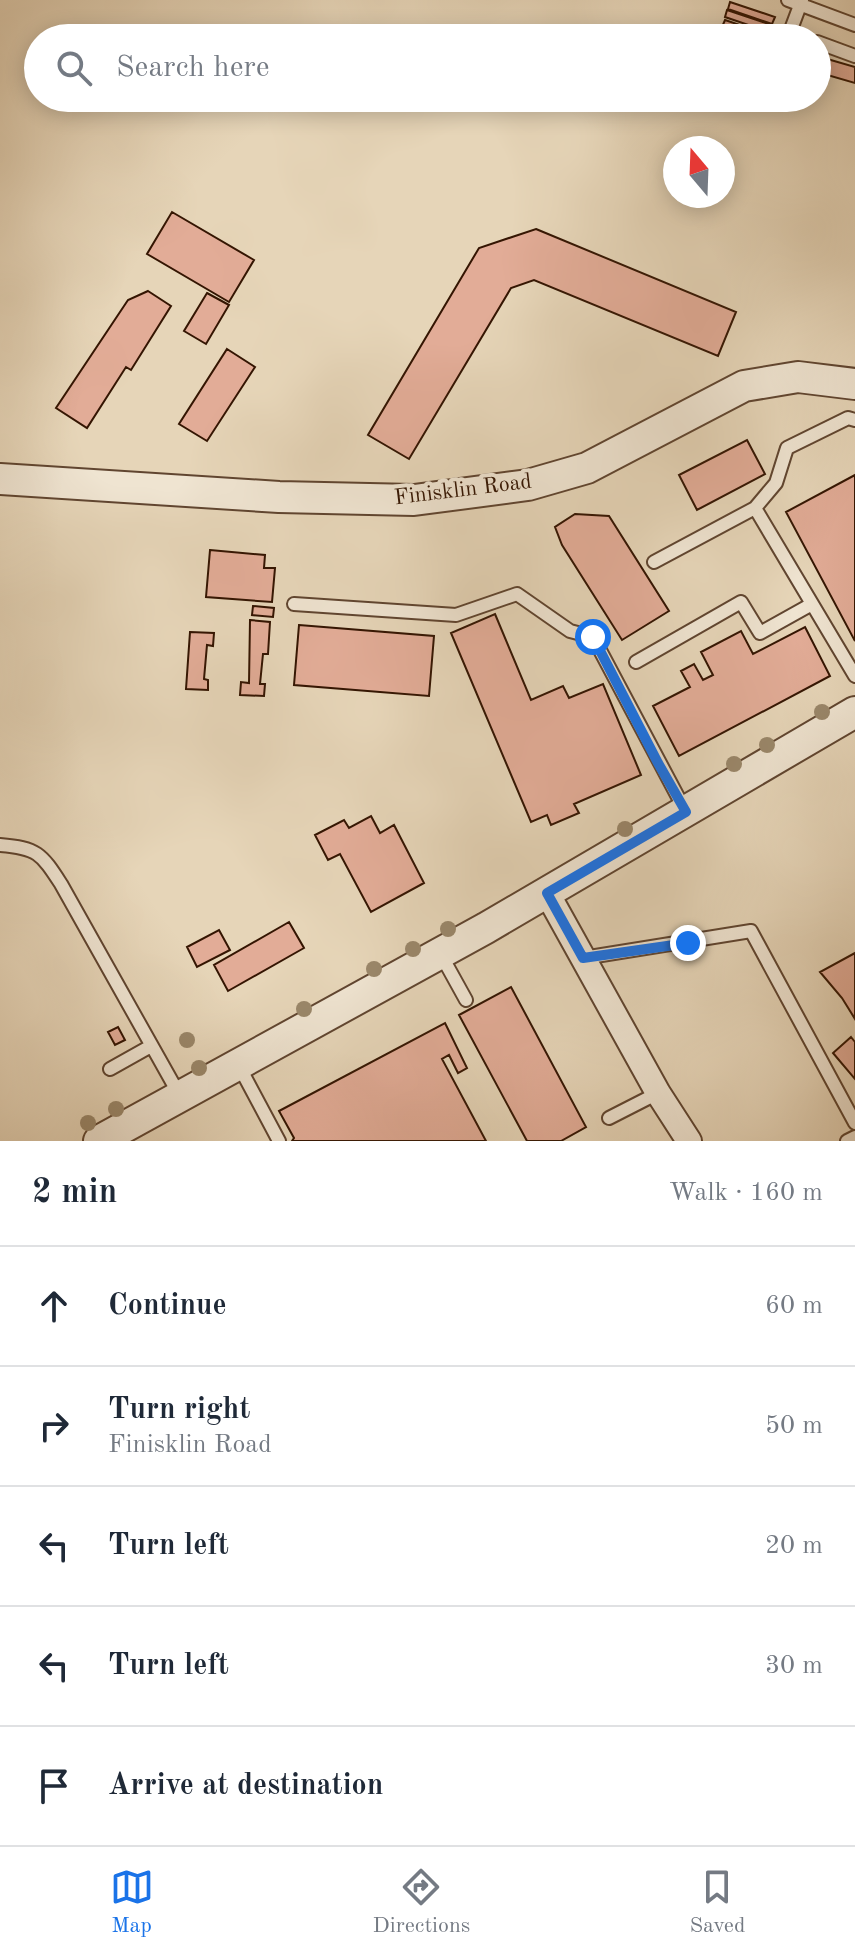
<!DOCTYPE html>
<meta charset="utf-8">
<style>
:root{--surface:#fff;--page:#f2f2f3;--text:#1f2937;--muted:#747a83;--line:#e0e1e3;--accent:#1a73e8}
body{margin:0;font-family:"Old Standard TT",serif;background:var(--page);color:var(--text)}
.compass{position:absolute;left:663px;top:136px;width:72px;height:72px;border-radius:50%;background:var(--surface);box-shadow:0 4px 20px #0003;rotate:341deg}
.stop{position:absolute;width:24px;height:24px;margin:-18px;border:6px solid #1a73e8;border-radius:50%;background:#fff}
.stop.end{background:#1a73e8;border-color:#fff;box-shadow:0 2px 8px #0008}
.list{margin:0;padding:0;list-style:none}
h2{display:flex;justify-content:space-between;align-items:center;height:104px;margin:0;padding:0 32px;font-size:34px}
h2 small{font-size:26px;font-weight:400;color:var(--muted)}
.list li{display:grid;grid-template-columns:52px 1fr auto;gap:24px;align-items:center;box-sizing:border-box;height:120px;padding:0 32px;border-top:2px solid var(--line)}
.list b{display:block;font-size:30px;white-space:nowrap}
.list p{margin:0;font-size:26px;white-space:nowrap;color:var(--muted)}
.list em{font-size:26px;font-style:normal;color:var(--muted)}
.icon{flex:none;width:44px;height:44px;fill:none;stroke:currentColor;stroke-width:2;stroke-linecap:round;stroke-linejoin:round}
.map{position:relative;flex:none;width:855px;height:1141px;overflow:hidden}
.search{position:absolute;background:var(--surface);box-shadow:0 4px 20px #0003;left:24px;right:24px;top:24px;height:88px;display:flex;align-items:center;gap:20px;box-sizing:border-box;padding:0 28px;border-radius:44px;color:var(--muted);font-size:30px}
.sheet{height:704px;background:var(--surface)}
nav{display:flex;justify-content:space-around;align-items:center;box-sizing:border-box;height:112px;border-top:2px solid var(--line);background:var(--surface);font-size:22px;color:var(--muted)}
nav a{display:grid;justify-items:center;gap:4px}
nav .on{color:var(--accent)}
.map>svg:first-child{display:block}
</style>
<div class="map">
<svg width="855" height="1141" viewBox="0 0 855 1141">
<rect width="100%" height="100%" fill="#e6d5b8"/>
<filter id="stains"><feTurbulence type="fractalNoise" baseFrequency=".0025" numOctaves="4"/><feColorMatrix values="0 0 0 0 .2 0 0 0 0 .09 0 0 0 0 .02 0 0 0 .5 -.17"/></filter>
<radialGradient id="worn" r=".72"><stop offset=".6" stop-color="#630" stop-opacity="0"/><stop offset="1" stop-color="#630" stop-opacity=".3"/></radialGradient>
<path fill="#e2ac97" stroke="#341502" stroke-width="2" d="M 730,2 L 775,17 L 772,24 L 728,9 Z
M 727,10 L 772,25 L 769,32 L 725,17 Z
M 725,20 L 769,35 L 768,38 L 754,38 L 722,27 Z
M 817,56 L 855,67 L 855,83 L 817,72 Z
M 172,212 L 254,260 L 229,302 L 147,254 Z
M 536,229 L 736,312 L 718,356 L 534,280 L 511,288 L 409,459 L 368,435 L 479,248 Z
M 148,291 L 171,306 L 131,370 L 126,367 L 87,428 L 56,408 L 128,300 Z
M 207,293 L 229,305 L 206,344 L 184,331 Z
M 227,349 L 255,367 L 207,441 L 179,424 Z
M 747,440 L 765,474 L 697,510 L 679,475 Z
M 855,475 L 855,641 L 786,512 Z
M 575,514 L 609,516 L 669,611 L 622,640 L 562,545 L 555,527 Z
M 210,550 L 265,555 L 264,568 L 275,568 L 272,602 L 206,597 Z
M 253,606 L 274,608 L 273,617 L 252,615 Z
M 495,614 L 531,700 L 563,686 L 569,698 L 603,684 L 641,775 L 574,804 L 579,813 L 551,825 L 547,815 L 531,822 L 451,633 Z
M 250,620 L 270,622 L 268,654 L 263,654 L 260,684 L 265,684 L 264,696 L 240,695 L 241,682 L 249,683 Z
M 299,625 L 434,636 L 429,696 L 294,685 Z
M 805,627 L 830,676 L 679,756 L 653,706 L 690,687 L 681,671 L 694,664 L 703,680 L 713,675 L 701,652 L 741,631 L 753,654 Z
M 190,632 L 214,633 L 213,646 L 207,645 L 204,679 L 208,680 L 208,690 L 186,689 Z
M 371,816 L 380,833 L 394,825 L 424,883 L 371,912 L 340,854 L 328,860 L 315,835 L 344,820 L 349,828 Z
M 289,922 L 304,948 L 228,991 L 214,965 Z
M 219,930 L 230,950 L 197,967 L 187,947 Z
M 855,953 L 855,1019 L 842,998 L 820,972 Z
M 511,987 L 586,1127 L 561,1141 L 527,1141 L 459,1015 Z
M 445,1023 L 467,1068 L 458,1073 L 449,1055 L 442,1059 L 486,1141 L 292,1141 L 294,1138 L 279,1111 Z
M 118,1027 L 125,1040 L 115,1045 L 108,1032 Z
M 851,1037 L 855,1042 L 855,1079 L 833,1053 Z"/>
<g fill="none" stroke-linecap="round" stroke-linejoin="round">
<defs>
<path id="service" d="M 788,0 L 855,25
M 802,0 L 790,32 L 805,38
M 817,42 L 855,56
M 755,508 L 776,483 L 787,448 L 848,418 L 855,420
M 654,562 L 755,508 L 855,676
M 294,604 L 456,615 L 517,594 L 570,631 L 593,637 L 686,812
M 636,662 L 741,602 L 760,633 L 812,604
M 0,845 C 37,848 41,853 61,884 L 180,1096
M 440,953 L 466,1000
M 583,958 L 751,931 L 855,1123
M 239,1066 L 279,1141
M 110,1069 L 151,1046
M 609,1118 L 658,1093
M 847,1141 L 855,1137"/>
<path id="minor" d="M 547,893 L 658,1093 L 689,1141"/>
<path id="tertiary" d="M 0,479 L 279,497 L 414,500 L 528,485 L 587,468 L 744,386 L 798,377 L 855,384
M 99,1141 L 486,928 L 855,712"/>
</defs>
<use href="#service" stroke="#604530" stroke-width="16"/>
<use href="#minor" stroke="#604530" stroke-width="28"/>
<use href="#tertiary" stroke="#604530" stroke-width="34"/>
<use href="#service" stroke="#efe4d1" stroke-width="12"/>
<use href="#minor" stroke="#efe4d1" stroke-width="24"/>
<use href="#tertiary" stroke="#efe4d1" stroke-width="30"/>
</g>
<g fill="#9a876a">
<circle cx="822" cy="712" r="8"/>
<circle cx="767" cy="745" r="8"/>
<circle cx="734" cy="764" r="8"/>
<circle cx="625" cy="829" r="8"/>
<circle cx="448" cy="929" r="8"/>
<circle cx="413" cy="949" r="8"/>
<circle cx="374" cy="969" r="8"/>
<circle cx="304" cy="1009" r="8"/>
<circle cx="187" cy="1040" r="8"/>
<circle cx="199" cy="1068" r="8"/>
<circle cx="116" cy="1109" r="8"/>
<circle cx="88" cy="1123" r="8"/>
</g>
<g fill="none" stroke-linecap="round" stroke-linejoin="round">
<path stroke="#1a73e8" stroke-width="10" d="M 593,637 L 658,763 L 686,812 L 547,893 L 583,958 L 688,943"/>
</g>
<g text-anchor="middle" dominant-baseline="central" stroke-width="8" stroke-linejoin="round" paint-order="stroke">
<g font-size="22" fill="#341502" stroke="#efe4d1">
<text transform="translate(463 490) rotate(-7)">Finisklin Road</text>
</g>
</g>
<rect width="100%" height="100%" filter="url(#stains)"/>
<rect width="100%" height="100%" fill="url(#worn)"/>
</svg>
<svg class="compass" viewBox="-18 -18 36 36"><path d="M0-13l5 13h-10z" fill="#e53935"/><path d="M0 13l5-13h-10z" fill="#747a83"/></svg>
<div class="stop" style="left:593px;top:637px"></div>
<div class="stop end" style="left:688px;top:943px"></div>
<div class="search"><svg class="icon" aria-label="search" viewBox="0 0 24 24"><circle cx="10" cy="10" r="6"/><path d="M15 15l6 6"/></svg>Search here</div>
</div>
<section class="sheet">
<h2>2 min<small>Walk · 160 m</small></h2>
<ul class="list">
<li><svg class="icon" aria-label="ahead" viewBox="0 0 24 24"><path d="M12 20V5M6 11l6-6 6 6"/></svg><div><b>Continue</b></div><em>60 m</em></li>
<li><svg class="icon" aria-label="right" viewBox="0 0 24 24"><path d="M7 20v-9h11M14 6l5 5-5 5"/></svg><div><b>Turn right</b><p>Finisklin Road</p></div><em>50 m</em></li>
<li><svg class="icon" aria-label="left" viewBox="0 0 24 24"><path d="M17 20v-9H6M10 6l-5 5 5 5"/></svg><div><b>Turn left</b></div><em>20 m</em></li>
<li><svg class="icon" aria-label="left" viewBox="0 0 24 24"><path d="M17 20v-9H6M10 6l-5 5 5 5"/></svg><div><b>Turn left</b></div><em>30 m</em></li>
<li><svg class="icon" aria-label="arrive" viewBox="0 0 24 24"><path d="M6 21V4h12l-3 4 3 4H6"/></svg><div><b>Arrive at destination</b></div></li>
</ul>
</section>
<nav>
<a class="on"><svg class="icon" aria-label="map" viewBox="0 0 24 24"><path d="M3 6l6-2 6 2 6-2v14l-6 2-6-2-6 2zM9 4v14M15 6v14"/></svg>Map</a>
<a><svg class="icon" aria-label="directions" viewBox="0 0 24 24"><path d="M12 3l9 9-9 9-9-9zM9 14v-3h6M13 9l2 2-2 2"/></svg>Directions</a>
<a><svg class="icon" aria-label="saved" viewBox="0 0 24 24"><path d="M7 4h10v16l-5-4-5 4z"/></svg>Saved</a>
</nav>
